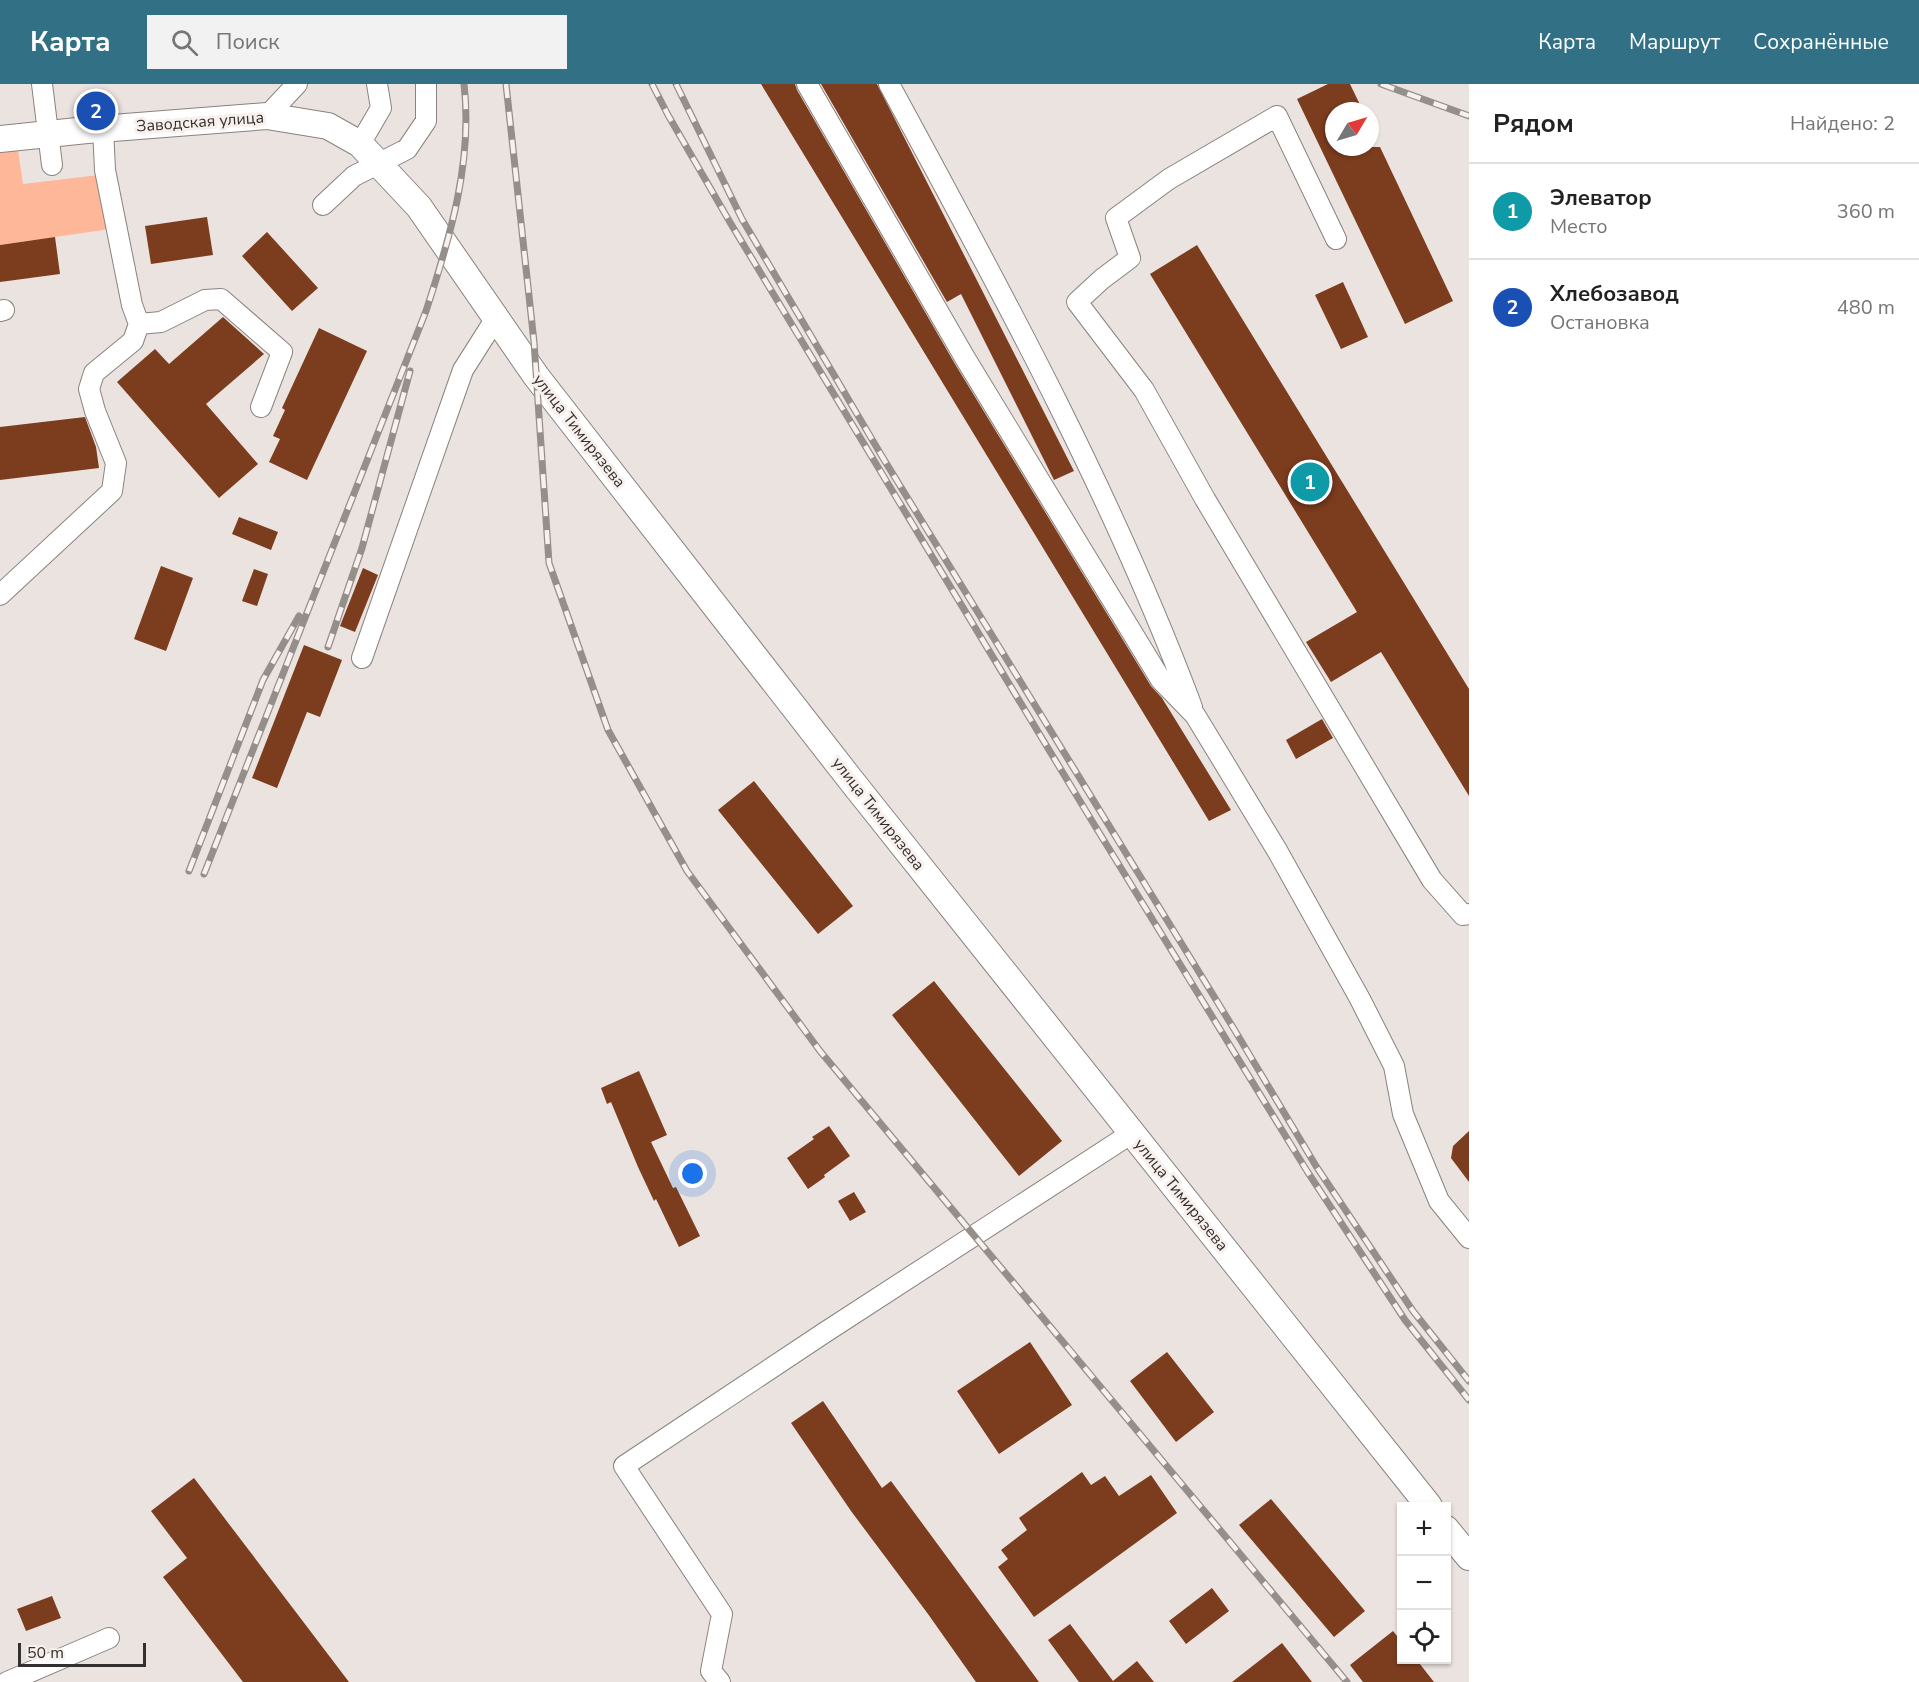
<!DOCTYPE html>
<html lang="ru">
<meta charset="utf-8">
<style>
:root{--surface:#fff;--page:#f2f2f2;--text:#222;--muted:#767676;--line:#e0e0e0;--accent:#327086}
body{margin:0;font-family:"Nunito Sans",sans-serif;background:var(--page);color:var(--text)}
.controls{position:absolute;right:18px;bottom:18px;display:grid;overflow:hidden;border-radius:0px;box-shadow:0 2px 4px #0004}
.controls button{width:54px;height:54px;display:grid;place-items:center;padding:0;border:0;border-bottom:2px solid var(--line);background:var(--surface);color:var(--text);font:30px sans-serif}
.compass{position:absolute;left:1325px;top:18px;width:54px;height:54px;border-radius:50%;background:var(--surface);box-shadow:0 2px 4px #0004;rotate:52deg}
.scale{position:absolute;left:18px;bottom:15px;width:128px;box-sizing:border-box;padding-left:6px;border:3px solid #33302f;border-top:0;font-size:16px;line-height:21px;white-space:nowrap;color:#33302f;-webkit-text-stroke:4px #f8f0ed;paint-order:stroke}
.you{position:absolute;left:693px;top:1090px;width:21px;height:21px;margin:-15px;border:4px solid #fff;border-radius:50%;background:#1a73e8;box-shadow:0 0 0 9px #1a73e833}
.badge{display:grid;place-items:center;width:39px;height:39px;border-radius:50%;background:var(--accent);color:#fff;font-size:20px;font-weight:700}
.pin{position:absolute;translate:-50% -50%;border:3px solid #fff;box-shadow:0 2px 6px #0006}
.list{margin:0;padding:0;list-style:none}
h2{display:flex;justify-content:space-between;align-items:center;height:78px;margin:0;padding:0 24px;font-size:26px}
h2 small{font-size:20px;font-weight:400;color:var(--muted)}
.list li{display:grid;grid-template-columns:39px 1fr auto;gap:18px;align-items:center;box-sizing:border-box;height:96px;padding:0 24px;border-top:2px solid var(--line)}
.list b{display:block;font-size:22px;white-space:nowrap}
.list p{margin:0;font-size:20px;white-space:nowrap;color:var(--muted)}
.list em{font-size:20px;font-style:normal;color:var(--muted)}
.icon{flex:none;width:33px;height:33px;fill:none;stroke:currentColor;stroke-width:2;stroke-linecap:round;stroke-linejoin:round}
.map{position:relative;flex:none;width:1469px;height:1598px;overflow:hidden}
header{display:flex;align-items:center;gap:36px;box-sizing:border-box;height:84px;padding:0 30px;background:var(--accent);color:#fff}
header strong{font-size:28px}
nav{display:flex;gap:33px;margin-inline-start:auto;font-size:21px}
.search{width:420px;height:54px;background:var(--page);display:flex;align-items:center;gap:15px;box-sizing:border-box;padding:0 21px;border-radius:0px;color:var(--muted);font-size:22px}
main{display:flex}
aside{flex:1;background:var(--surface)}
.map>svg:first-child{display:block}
</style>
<header>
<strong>Карта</strong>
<div class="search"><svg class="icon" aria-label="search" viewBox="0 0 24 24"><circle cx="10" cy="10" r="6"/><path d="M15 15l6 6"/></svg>Поиск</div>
<nav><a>Карта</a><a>Маршрут</a><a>Сохранённые</a></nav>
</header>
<main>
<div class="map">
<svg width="1469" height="1598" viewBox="0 0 1469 1598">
<rect width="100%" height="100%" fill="#ebe3df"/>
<path fill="#ffb799" d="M 18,66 L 23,100 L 99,91 L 110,145 L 0,161 L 0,68 Z"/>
<path fill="#7c3c1e" d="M 761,0 L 795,0 L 797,6 L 955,280 L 1151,602 L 1162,614 L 1231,726 L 1209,737 Z
M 821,0 L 877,0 L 1074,387 L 1054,396 L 961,210 L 947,218 Z
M 1328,0 L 1350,0 L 1363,27 L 1334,27 L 1334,63 L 1380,63 L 1453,217 L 1405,240 L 1297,15 Z
M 207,133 L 213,171 L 151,180 L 145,142 Z
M 267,148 L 318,204 L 292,227 L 242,172 Z
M 55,153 L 60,190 L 0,198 L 0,161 Z
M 1197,161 L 1469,605 L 1469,712 L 1381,568 L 1331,598 L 1306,558 L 1357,528 L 1150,190 Z
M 1343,198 L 1368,253 L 1341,265 L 1315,211 Z
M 223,233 L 264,270 L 206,320 L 258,380 L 219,414 L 117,298 L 155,265 L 169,280 Z
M 319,244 L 367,267 L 307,396 L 269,378 L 280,355 L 273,352 L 285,326 L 282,324 Z
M 85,333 L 96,363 L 99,384 L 0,396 L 0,343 Z
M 239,433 L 278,448 L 271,466 L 232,450 Z
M 161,482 L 193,494 L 166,567 L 134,555 Z
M 363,484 L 378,491 L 355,548 L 340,542 Z
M 254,485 L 268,490 L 257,522 L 242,517 Z
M 304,561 L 342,576 L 320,633 L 307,628 L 277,704 L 252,694 Z
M 1322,635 L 1333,654 L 1296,675 L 1286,656 Z
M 754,697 L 853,822 L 818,850 L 718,726 Z
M 934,897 L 1062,1057 L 1019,1092 L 892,931 Z
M 639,987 L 667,1051 L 651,1058 L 673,1104 L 676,1103 L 700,1152 L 679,1163 L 656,1115 L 654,1117 L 638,1083 L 611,1018 L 607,1020 L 601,1004 Z
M 829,1042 L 850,1072 L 824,1091 L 825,1093 L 808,1105 L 787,1074 L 814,1055 L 812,1053 Z
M 1469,1047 L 1469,1098 L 1451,1074 L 1453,1062 Z
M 854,1108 L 866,1128 L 850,1137 L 838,1117 Z
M 1030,1258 L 1072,1321 L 999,1370 L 957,1307 Z
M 1167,1268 L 1214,1328 L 1176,1358 L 1130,1297 Z
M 823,1317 L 882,1404 L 891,1397 L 1039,1598 L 976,1598 L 928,1530 L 851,1427 L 791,1339 Z
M 1082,1388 L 1091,1401 L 1105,1392 L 1119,1412 L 1151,1391 L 1177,1429 L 1034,1533 L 998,1483 L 1008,1475 L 1001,1466 L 1027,1446 L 1019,1434 Z
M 194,1394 L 349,1598 L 243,1598 L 163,1493 L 187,1474 L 151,1427 Z
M 1271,1415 L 1365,1527 L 1334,1553 L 1239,1441 Z
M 1212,1504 L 1229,1527 L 1186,1560 L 1169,1537 Z
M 52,1512 L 61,1534 L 26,1547 L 17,1525 Z
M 1070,1540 L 1113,1597 L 1137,1577 L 1154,1598 L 1079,1598 L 1048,1556 Z
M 1393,1547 L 1401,1557 L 1401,1575 L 1416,1575 L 1434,1598 L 1363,1598 L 1350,1581 Z
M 1282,1559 L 1312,1598 L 1232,1598 Z"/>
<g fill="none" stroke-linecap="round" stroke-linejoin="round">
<defs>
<path id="minor" d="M 42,0 L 52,81
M 807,0 L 965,274 L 1161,596 L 1195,631 L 1223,677 L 1278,768 L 1360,915 L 1394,982 L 1403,1030 L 1439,1117 L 1469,1154
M 889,0 C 999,203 1111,407 1192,623
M 267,32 L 297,0
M 360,60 L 381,24 L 377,0
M 323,121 L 354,92 L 407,65 L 426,37 L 426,0
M 1336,155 L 1277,32 L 1169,95 L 1116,134 L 1130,174 L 1102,195 L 1077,218 L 1144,306 L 1205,415 L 1432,796 L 1463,831 L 1469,830
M 0,227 L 4,226
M 139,240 L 161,238 L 205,216 L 221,215 L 282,268 L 261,323
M 0,511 L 112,407 L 116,379 L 95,327 L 89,305 L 94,289 L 133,257 L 139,240 L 132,221 L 105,86 L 103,44
M 362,574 L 463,286 L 496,234
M 7,1598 L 109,1554
M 720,1598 L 711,1587 L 722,1530 L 624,1382 L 824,1249 L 1132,1049"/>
<path id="major" d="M 0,55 L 87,46 L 267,32 L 328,42 L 360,60 L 419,123 L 536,292 L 850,695 L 1429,1422
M 1446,1445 L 1469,1473"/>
</defs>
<use href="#minor" stroke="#89827f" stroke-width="22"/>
<use href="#major" stroke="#89827f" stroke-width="28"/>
<use href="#minor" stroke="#fff" stroke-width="20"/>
<use href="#major" stroke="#fff" stroke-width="26"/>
<defs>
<path id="rail" d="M 506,0 L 534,258 L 549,479 L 608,646 L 687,787 L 820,967 L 1347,1598
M 652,0 L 668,31 L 731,140 L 1092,737 L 1307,1087 L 1405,1236 L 1469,1316
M 676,0 L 742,135 L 883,374 L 1234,945 L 1316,1082 L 1413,1227 L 1469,1297
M 1381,0 L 1469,32
M 328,563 L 362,464 L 410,287
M 189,787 L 263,596 L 299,532
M 204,790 L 426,227 C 450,154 473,77 464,0"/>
</defs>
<use href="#rail" stroke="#958f8c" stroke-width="7"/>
<use href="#rail" stroke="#f8f0ed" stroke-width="4.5" stroke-dasharray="14" stroke-linecap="butt"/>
</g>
<g text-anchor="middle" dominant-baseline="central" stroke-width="6" stroke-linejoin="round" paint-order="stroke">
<g font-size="16" fill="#33302f" stroke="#f8f0ed">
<text transform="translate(200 38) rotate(-4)">Заводская улица</text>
<text transform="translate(579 347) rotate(52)">улица Тимирязева</text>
<text transform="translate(878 730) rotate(52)">улица Тимирязева</text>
<text transform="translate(1181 1111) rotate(51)">улица Тимирязева</text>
</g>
</g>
</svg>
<div class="controls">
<button>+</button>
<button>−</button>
<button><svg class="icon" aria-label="locate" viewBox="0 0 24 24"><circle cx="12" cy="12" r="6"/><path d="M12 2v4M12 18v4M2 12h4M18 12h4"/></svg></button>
</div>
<svg class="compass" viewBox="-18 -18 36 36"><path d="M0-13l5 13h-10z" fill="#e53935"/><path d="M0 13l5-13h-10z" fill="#767676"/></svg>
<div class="scale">50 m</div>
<div class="you"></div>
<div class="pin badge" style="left:1310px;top:398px;background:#0f9aa8">1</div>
<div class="pin badge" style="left:96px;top:27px;background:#1a4fb4">2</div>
</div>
<aside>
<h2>Рядом<small>Найдено: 2</small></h2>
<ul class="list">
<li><span class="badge" style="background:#0f9aa8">1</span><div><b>Элеватор</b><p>Место</p></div><em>360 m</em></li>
<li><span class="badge" style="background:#1a4fb4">2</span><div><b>Хлебозавод</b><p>Остановка</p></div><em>480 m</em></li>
</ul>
</aside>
</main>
